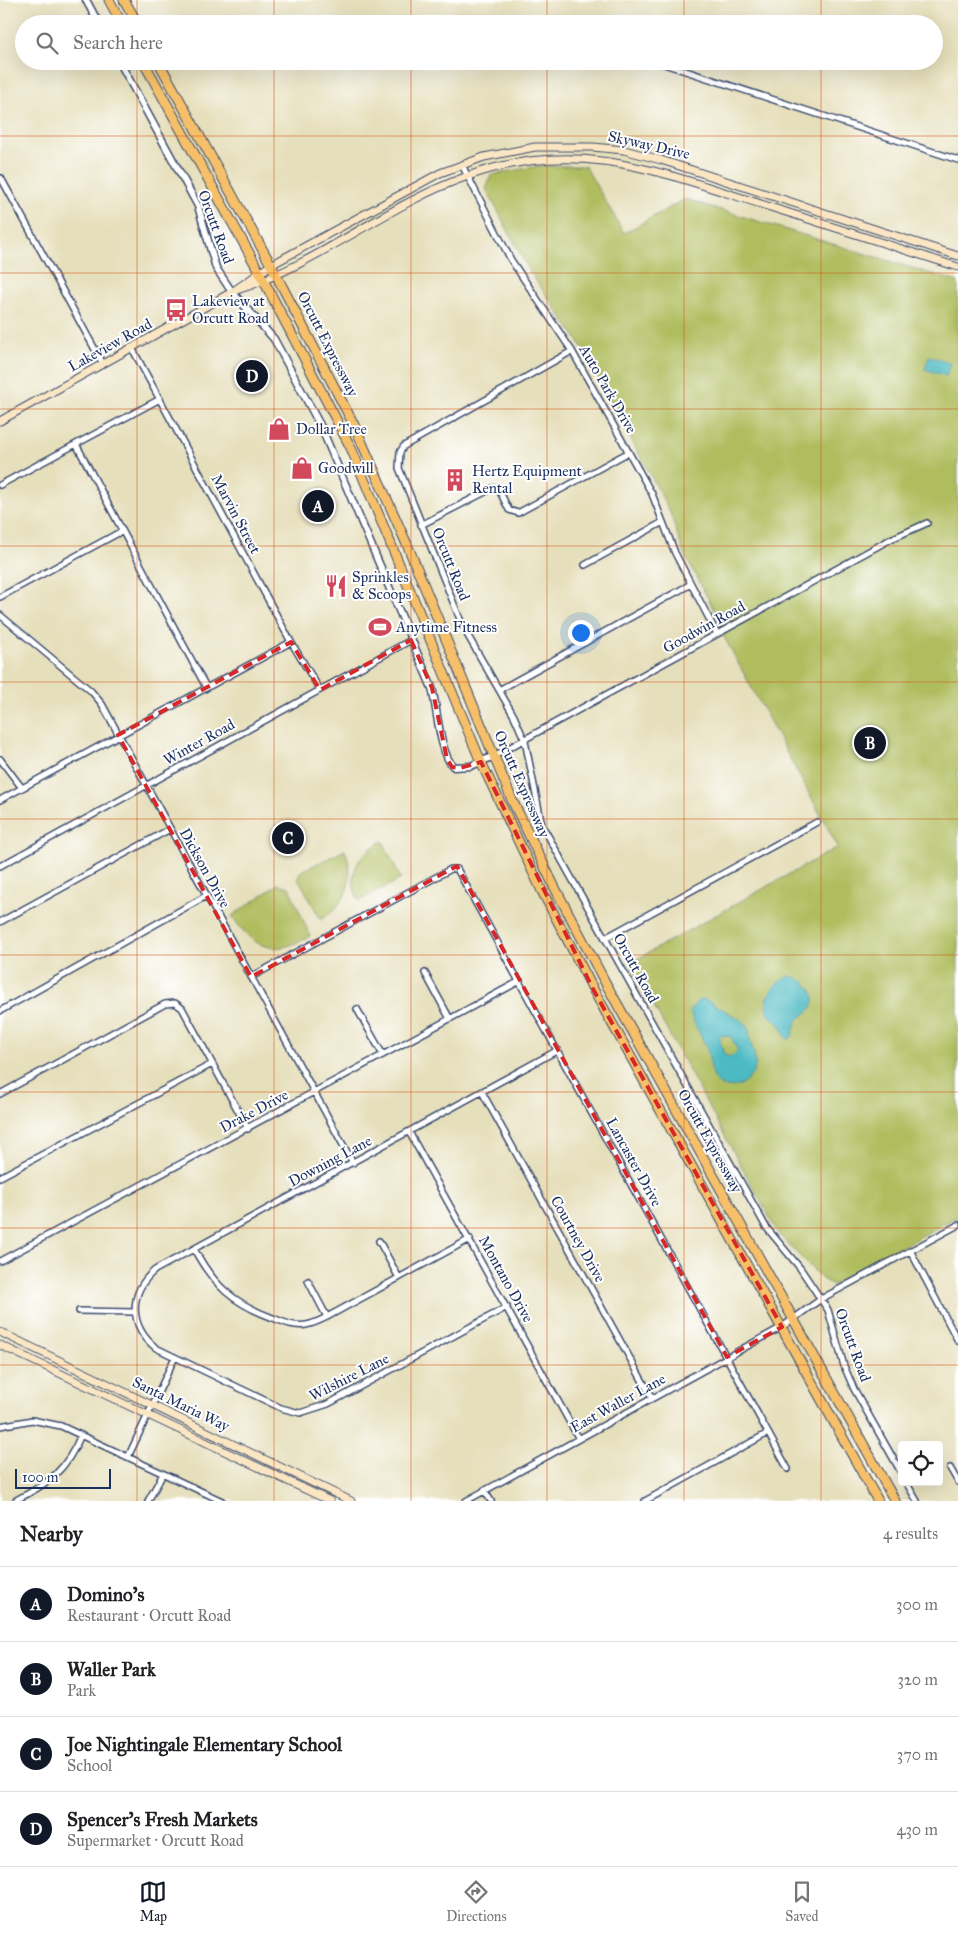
<!DOCTYPE html>
<meta charset="utf-8">
<style>
:root{--surface:#fff;--page:#f2f2f2;--text:#202124;--muted:#757577;--line:#e0e0e0;--accent:#111827}
body{margin:0;font-family:"IM FELL Great Primer",serif;background:var(--page);color:var(--text)}
.controls{position:absolute;right:15px;bottom:15px;display:grid;overflow:hidden;border-radius:5px;box-shadow:0 5px 20px #0002}
.controls button{width:45px;height:45px;display:grid;place-items:center;padding:0;border:0;border-bottom:1px solid var(--line);background:var(--surface);color:var(--text);font:25px sans-serif}
.scale{position:absolute;left:15px;bottom:12px;width:96px;box-sizing:border-box;padding-left:5px;border:2px solid #1b2f5e;border-top:0;font-size:14px;line-height:18px;white-space:nowrap;color:#1b2f5e;-webkit-text-stroke:4px #fff;paint-order:stroke}
.you{position:absolute;left:580px;top:632px;width:18px;height:18px;margin:-12px;border:4px solid #fff;border-radius:50%;background:#1a73e8;box-shadow:0 0 0 8px #1a73e833}
.badge{display:grid;place-items:center;width:32px;height:32px;border-radius:50%;background:var(--accent);color:#fff;font-size:16px;font-weight:700}
.pin{position:absolute;translate:-50% -50%;border:2px solid #fff;box-shadow:0 1px 5px #0006}
.list{margin:0;padding:0;list-style:none}
h2{display:flex;justify-content:space-between;align-items:center;height:65px;margin:0;padding:0 20px;font-size:21px}
h2 small{font-size:16px;font-weight:400;color:var(--muted)}
.list li{display:grid;grid-template-columns:32px 1fr auto;gap:15px;align-items:center;box-sizing:border-box;height:75px;padding:0 20px;border-top:1px solid var(--line)}
.list b{display:block;font-size:19px;white-space:nowrap}
.list p{margin:0;font-size:16px;white-space:nowrap;color:var(--muted)}
.list em{font-size:16px;font-style:normal;color:var(--muted)}
.icon{flex:none;width:28px;height:28px;fill:none;stroke:currentColor;stroke-width:2;stroke-linecap:round;stroke-linejoin:round}
.map{position:relative;flex:none;width:958px;height:1501px;overflow:hidden}
.search{position:absolute;background:var(--surface);box-shadow:0 5px 20px #0002;left:15px;right:15px;top:15px;height:55px;display:flex;align-items:center;gap:12px;box-sizing:border-box;padding:0 18px;border-radius:28px;color:var(--muted);font-size:19px}
.sheet{height:365px;background:var(--surface)}
nav{display:flex;justify-content:space-around;align-items:center;box-sizing:border-box;height:70px;border-top:1px solid var(--line);background:var(--surface);font-size:14px;color:var(--muted)}
nav a{display:grid;justify-items:center;gap:2px}
nav .on{color:var(--accent)}
.map>svg:first-child{display:block}
</style>
<div class="map">
<svg width="958" height="1501" viewBox="0 0 958 1501">
<rect width="100%" height="100%" fill="#fff"/>
<filter id="ink" filterUnits="userSpaceOnUse"><feTurbulence type="fractalNoise" baseFrequency=".02" numOctaves="2"/><feDisplacementMap in="SourceGraphic" scale="10" xChannelSelector="R" yChannelSelector="G"/><feConvolveMatrix kernelMatrix="1 2 1 2 8 2 1 2 1" color-interpolation-filters="sRGB"/></filter>
<filter id="wash" filterUnits="userSpaceOnUse"><feTurbulence type="fractalNoise" baseFrequency=".0096" numOctaves="4" result="noise"/><feDisplacementMap in="SourceGraphic" scale="20" xChannelSelector="R" yChannelSelector="G"/><feGaussianBlur stdDeviation="1.12" result="paint"/><feColorMatrix in="noise" values="0 0 0 0 0 0 0 0 0 0 0 0 0 0 0 0 0 1.4 0 .05"/><feComposite in="paint" operator="in"/></filter>
<g filter="url(#wash)">
<rect width="100%" height="100%" fill="#e6dfbb"/>
<path fill="#b0bd5f" stroke="#66765e" d="M 538,166 L 585,166 L 624,233 L 685,199 L 958,282 L 958,1216 L 833,1285 L 822,1279 L 779,1235 L 630,963 L 838,847 L 724,637 L 721,623 L 684,554 L 669,510 L 579,342 L 530,272 L 486,189 L 491,175 Z
M 383,841 L 401,879 L 359,901 C 345,874 358,854 383,841 Z
M 345,850 C 357,878 346,905 321,920 L 298,878 L 300,872 Z
M 278,884 L 289,887 L 310,936 C 274,957 254,949 232,916 Z"/>
<path fill="#4cbac2" stroke="#347490" fill-rule="evenodd" d="M 929,356 L 950,363 L 946,376 L 925,369 Z
M 789,976 C 806,978 823,996 809,1011 C 805,1015 800,1016 797,1021 C 794,1027 794,1034 790,1039 L 786,1038 L 780,1024 L 770,1016 C 761,999 774,983 789,976 Z
M 703,999 C 706,999 743,1021 745,1023 C 745,1024 748,1029 749,1030 C 748,1044 758,1056 755,1067 C 753,1075 747,1082 740,1085 C 708,1097 712,1061 706,1046 C 700,1033 693,1024 690,1010 L 698,1001 ZM 722,1035 L 731,1037 L 738,1051 L 730,1057 L 724,1054 L 719,1038 Z"/>
</g>
<g filter="url(#ink)">
<g fill="none" stroke-linecap="round" stroke-linejoin="round">
<defs>
<path id="minor" d="M 655,61 L 958,160
M 462,165 L 511,260 L 572,351 L 652,494 L 675,553 L 717,634
M 1,178 L 103,364
M 132,348 L 291,642 L 320,690
M 572,351 L 404,446 L 400,452 L 399,468 L 464,629 L 514,716 L 525,741 L 542,825 L 766,1227 L 800,1268 L 828,1310 L 844,1366 L 854,1389 L 902,1474
M 76,444 L 206,687
M 0,485 L 160,399
M 421,525 L 493,488 L 499,490 L 509,510 L 518,513 L 629,452
M 585,565 L 663,522
M 0,597 L 122,531
M 0,615 L 91,691 L 102,704 L 353,1163
M 499,690 L 691,584
M 494,756 L 891,539 L 927,523
M 0,759 L 22,788
M 0,800 L 291,642
M 0,866 L 411,640
M 0,922 L 170,829
M 605,938 L 817,822
M 425,973 L 450,1019
M 251,977 L 451,869 L 457,869 L 788,1469
M 357,1009 L 383,1055
M 0,1011 L 206,896
M 482,1092 L 652,1398
M 0,1094 L 165,1004 L 175,1003 L 182,1008 L 248,1129
M 409,1132 L 579,1439
M 0,1177 L 212,1064
M 379,1241 L 399,1278
M 194,1249 C 214,1286 233,1303 273,1318 C 283,1322 294,1327 306,1325 C 313,1324 321,1320 327,1317 L 470,1239
M 911,1252 L 958,1341
M 0,1261 L 520,981
M 308,1281 L 327,1317
M 507,1307 L 328,1404 L 300,1413 L 281,1408 L 156,1348 C 129,1326 128,1293 155,1270 L 558,1050
M 79,1311 L 135,1312
M 0,1426 L 32,1420 L 61,1426 L 222,1501
M 128,1457 L 175,1357
M 950,1468 L 958,1482
M 906,1482 L 917,1501
M 484,1490 L 491,1501
M 16,1500 C 50,1483 66,1470 81,1435
M 148,1501 L 163,1474
M 466,1501 L 782,1327 L 821,1299 L 958,1225
M 645,1501 L 768,1433"/>
<path id="tertiary" d="M 86,0 L 99,24
M 119,61 L 198,206 L 216,268 L 232,292 L 274,339 L 321,427 L 432,688 C 437,708 440,756 454,767 L 471,766 L 494,756"/>
<path id="secondary" d="M 237,290 C 319,264 387,204 468,176 C 579,136 662,173 767,206 C 831,226 895,247 958,267
M 0,421 L 232,292 L 271,265 L 440,173 L 484,157 L 535,147 L 593,147 L 624,150 L 661,160 L 958,256
M 0,1332 L 351,1501
M 0,1345 L 330,1501"/>
<path id="trunk" d="M 109,0 L 122,24
M 124,0 L 138,24
M 143,61 L 254,262 L 351,448 L 481,762 L 542,891 L 593,989 L 878,1501
M 158,61 L 271,265 L 355,427 L 409,549 L 512,800 L 554,886 L 605,982 L 895,1501"/>
</defs>
<use href="#minor" stroke="#39496c" stroke-width="8"/>
<use href="#tertiary" stroke="#39496c" stroke-width="9"/>
<use href="#secondary" stroke="#39496c" stroke-width="9"/>
<use href="#trunk" stroke="#39496c" stroke-width="11"/>
<use href="#minor" stroke="#fff" stroke-width="5"/>
<use href="#tertiary" stroke="#fff" stroke-width="6"/>
<use href="#secondary" stroke="#fbe6c4" stroke-width="7"/>
<use href="#trunk" stroke="#f6c06b" stroke-width="9"/>
</g>
</g>
<path fill="none" stroke="#d62828" stroke-width="4" stroke-dasharray="10 6" stroke-linejoin="round" d="M 411,640 L 432,688 L 447,759 L 452,767 L 460,768 L 481,762 L 593,989 L 782,1327 L 727,1357 L 457,866 L 251,977 L 118,735 L 291,642 L 320,690 Z"/>
<path fill="none" stroke="#d45514" stroke-width="1" stroke-opacity="0.55" d="M 137,0 L 137,24M 274,0 L 274,24M 411,0 L 411,24M 547,0 L 547,24M 684,0 L 684,24M 821,0 L 821,24M 137,61 L 137,1501M 274,61 L 274,1501M 411,61 L 411,1501M 547,61 L 547,1501M 684,61 L 684,1501M 821,61 L 821,1501M 0,136 L 958,136M 0,273 L 958,273M 0,409 L 958,409M 0,546 L 958,546M 0,682 L 958,682M 0,819 L 958,819M 0,955 L 958,955M 0,1092 L 958,1092M 0,1228 L 958,1228M 0,1365 L 958,1365"/>
<defs>
<symbol id="bus-bare" viewBox="-9 -9 18 18"><path d="M-5-6H5V4H4V6H2V4H-2V6H-4V4H-5ZM-3.5-4V0h7V-4ZM-3.5 1.2v1.5H-2V1.2ZM2 1.2v1.5H3.5V1.2Z" fill="#d1495b" stroke="#fff" stroke-width="2.5" paint-order="stroke"/></symbol>
<symbol id="shop-bare" viewBox="-9 -9 18 18"><path d="M-5-2.5h2.3a2.7 3.5 0 0 1 5.4 0H5L5.5 6h-11ZM-1.5-2.5h3a1.5 2.3 0 0 0-3 0Z" fill="#d1495b" stroke="#fff" stroke-width="2.5" paint-order="stroke"/></symbol>
<symbol id="building-bare" viewBox="-9 -9 18 18"><path d="M-4-6H4V6H1V3H-1V6H-4ZM-2.5-4.3h1.7v1.8h-1.7ZM.8-4.3h1.7v1.8H.8ZM-2.5-1h1.7V.8h-1.7ZM.8-1h1.7V.8H.8Z" fill="#d1495b" stroke="#fff" stroke-width="2.5" paint-order="stroke"/></symbol>
<symbol id="restaurant-bare" viewBox="-9 -9 18 18"><path d="M-5-6h1v4h1v-4h1v4h1v-4h1v5L-1.5 .5V6h-2V.5L-5-1ZM5-6V6H3V1.5H1.5Q1.5-4 5-6Z" fill="#d1495b" stroke="#fff" stroke-width="2.5" paint-order="stroke"/></symbol>
<symbol id="stadium-bare" viewBox="-9 -9 18 18"><path d="M0-5a6.5 5 0 1 0 0 10a6.5 5 0 1 0 0-10ZM-3.5-1.8h7v3.6h-7Z" fill="#d1495b" stroke="#fff" stroke-width="2.5" paint-order="stroke"/></symbol>
</defs>
<g fill-rule="evenodd">
<use href="#bus-bare" x="160" y="294" width="32" height="32"/>
<use href="#shop-bare" x="263" y="413" width="32" height="32"/>
<use href="#shop-bare" x="286" y="452" width="32" height="32"/>
<use href="#building-bare" x="439" y="464" width="32" height="32"/>
<use href="#restaurant-bare" x="320" y="570" width="32" height="32"/>
<use href="#stadium-bare" x="364" y="611" width="32" height="32"/>
</g>
<g text-anchor="middle" dominant-baseline="central" stroke-width="4" stroke-linejoin="round" paint-order="stroke">
<g font-size="15" fill="#1b2f5e" stroke="#fff">
<text transform="translate(649 145) rotate(13)">Skyway Drive</text>
<text transform="translate(216 227) rotate(70)">Orcutt Road</text>
<text transform="translate(328 344) rotate(63)">Orcutt Expressway</text>
<text transform="translate(110 345) rotate(-29)">Lakeview Road</text>
<text transform="translate(608 389) rotate(60)">Auto Park Drive</text>
<text transform="translate(236 514) rotate(62)">Marvin Street</text>
<text transform="translate(451 564) rotate(68)">Orcutt Road</text>
<text transform="translate(704 627) rotate(-29)">Goodwin Road</text>
<text transform="translate(199 742) rotate(-29)">Winter Road</text>
<text transform="translate(522 784) rotate(66)">Orcutt Expressway</text>
<text transform="translate(205 868) rotate(61)">Dickson Drive</text>
<text transform="translate(636 968) rotate(61)">Orcutt Road</text>
<text transform="translate(254 1111) rotate(-28)">Drake Drive</text>
<text transform="translate(710 1141) rotate(61)">Orcutt Expressway</text>
<text transform="translate(330 1161) rotate(-28)">Downing Lane</text>
<text transform="translate(634 1162) rotate(61)">Lancaster Drive</text>
<text transform="translate(578 1239) rotate(61)">Courtney Drive</text>
<text transform="translate(506 1279) rotate(61)">Montano Drive</text>
<text transform="translate(853 1345) rotate(70)">Orcutt Road</text>
<text transform="translate(349 1377) rotate(-27)">Wilshire Lane</text>
<text transform="translate(618 1403) rotate(-29)">East Waller Lane</text>
<text transform="translate(181 1404) rotate(26)">Santa Maria Way</text>
</g>
<g font-size="15" fill="#1b2f5e" stroke="#fff" text-anchor="start">
<text x="192" y="301">Lakeview at<tspan x="192" dy="17">Orcutt Road</tspan></text>
<text x="296" y="429">Dollar Tree</text>
<text x="318" y="468">Goodwill</text>
<text x="472" y="471">Hertz Equipment<tspan x="472" dy="17">Rental</tspan></text>
<text x="352" y="577">Sprinkles<tspan x="352" dy="17">&amp; Scoops</tspan></text>
<text x="396" y="627">Anytime Fitness</text>
</g>
</g>
</svg>
<div class="controls">
<button><svg class="icon" aria-label="locate" viewBox="0 0 24 24"><circle cx="12" cy="12" r="6"/><path d="M12 2v4M12 18v4M2 12h4M18 12h4"/></svg></button>
</div>
<div class="scale">100 m</div>
<div class="you"></div>
<div class="pin badge" style="left:318px;top:506px">A</div>
<div class="pin badge" style="left:870px;top:743px">B</div>
<div class="pin badge" style="left:288px;top:838px">C</div>
<div class="pin badge" style="left:252px;top:376px">D</div>
<div class="search"><svg class="icon" aria-label="search" viewBox="0 0 24 24"><circle cx="10" cy="10" r="6"/><path d="M15 15l6 6"/></svg>Search here</div>
</div>
<section class="sheet">
<h2>Nearby<small>4 results</small></h2>
<ul class="list">
<li><span class="badge">A</span><div><b>Domino's</b><p>Restaurant · Orcutt Road</p></div><em>300 m</em></li>
<li><span class="badge">B</span><div><b>Waller Park</b><p>Park</p></div><em>320 m</em></li>
<li><span class="badge">C</span><div><b>Joe Nightingale Elementary School</b><p>School</p></div><em>370 m</em></li>
<li><span class="badge">D</span><div><b>Spencer's Fresh Markets</b><p>Supermarket · Orcutt Road</p></div><em>430 m</em></li>
</ul>
</section>
<nav>
<a class="on"><svg class="icon" aria-label="map" viewBox="0 0 24 24"><path d="M3 6l6-2 6 2 6-2v14l-6 2-6-2-6 2zM9 4v14M15 6v14"/></svg>Map</a>
<a><svg class="icon" aria-label="directions" viewBox="0 0 24 24"><path d="M12 3l9 9-9 9-9-9zM9 14v-3h6M13 9l2 2-2 2"/></svg>Directions</a>
<a><svg class="icon" aria-label="saved" viewBox="0 0 24 24"><path d="M7 4h10v16l-5-4-5 4z"/></svg>Saved</a>
</nav>
